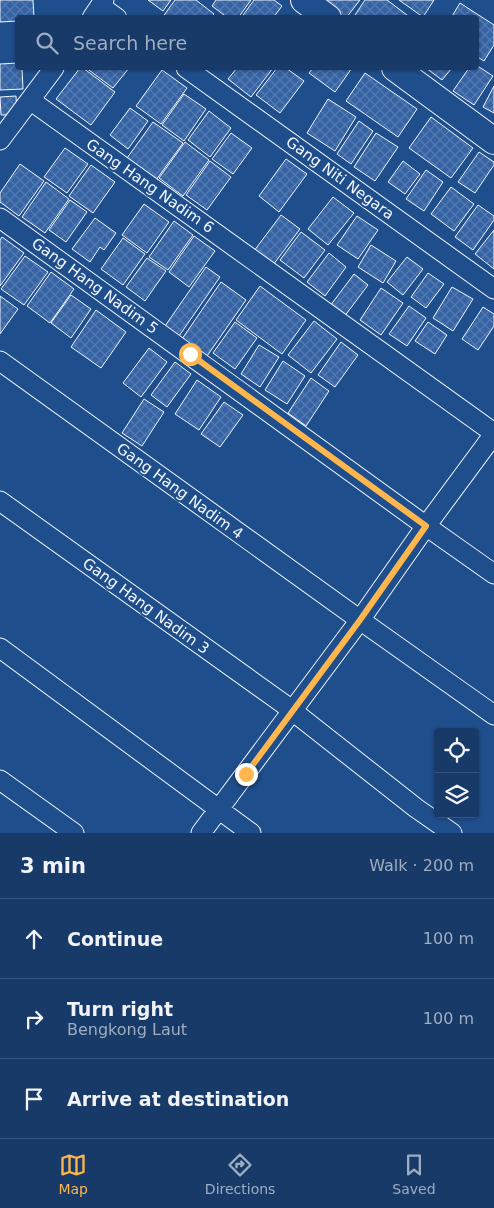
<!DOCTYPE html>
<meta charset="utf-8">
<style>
:root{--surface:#173a69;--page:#20416f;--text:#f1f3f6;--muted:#9eadc0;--line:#36547d;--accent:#ffb74d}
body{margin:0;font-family:"DejaVu Sans",sans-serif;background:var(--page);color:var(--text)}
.controls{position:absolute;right:15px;bottom:15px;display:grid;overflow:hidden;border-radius:5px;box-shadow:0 1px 4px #0004}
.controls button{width:45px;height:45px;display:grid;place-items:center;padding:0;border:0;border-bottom:1px solid var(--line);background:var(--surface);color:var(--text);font:25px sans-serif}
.stop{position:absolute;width:15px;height:15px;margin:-11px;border:4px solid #ffb74d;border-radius:50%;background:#fff}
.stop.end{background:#ffb74d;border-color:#fff;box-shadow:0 1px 5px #0008}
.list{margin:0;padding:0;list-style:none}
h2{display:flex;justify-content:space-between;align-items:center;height:65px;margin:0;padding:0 20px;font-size:21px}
h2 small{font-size:16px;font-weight:400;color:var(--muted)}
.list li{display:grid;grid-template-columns:32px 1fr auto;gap:15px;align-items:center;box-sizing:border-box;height:80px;padding:0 20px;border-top:1px solid var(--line)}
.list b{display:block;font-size:19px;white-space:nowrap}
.list p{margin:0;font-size:16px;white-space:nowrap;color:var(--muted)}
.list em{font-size:16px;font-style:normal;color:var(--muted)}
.icon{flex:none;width:28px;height:28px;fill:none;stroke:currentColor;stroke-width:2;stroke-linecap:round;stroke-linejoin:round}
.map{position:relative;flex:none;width:494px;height:833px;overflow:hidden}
.search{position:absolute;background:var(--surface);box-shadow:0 1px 4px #0004;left:15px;right:15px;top:15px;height:55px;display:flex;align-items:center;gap:12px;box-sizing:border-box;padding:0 18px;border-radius:5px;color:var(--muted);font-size:19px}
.sheet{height:305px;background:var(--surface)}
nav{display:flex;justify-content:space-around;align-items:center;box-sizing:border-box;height:70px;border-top:1px solid var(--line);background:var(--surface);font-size:14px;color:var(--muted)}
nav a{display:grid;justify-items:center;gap:2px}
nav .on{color:var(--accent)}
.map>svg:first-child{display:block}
</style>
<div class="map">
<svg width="494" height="833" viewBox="0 0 494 833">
<defs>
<pattern id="building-cross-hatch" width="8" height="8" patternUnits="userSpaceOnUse" patternTransform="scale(1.25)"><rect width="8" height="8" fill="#3563a3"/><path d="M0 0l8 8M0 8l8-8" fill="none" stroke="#537ab1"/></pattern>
</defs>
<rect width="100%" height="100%" fill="#1f4e8c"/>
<path fill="url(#building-cross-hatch)" stroke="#f2f6ff" d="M 0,0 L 33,0 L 34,18 L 18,18 L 18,21 L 0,22 Z
M 148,0 L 171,0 L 163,11 Z
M 175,0 L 196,0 L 214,14 L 211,18 L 162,18 Z
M 216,0 L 251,0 L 238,18 L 228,18 L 212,6 Z
M 254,0 L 274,0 L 282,6 L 273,18 L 241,18 Z
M 321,0 L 360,0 L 346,18 L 344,18 Z
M 365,0 L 387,0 L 411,18 L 353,18 Z
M 399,0 L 434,0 L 423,17 Z
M 460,3 L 494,25 L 494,45 L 484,61 L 476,56 L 476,18 L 451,18 Z
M 18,63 L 18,68 L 22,68 L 23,89 L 0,90 L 0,64 Z
M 476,65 L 493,76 L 474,105 L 453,91 L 469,68 L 476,68 Z
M 80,68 L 83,68 L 115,92 L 91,125 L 56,99 Z
M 86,68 L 129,68 L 113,88 Z
M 237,68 L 273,68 L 251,97 L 228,79 Z
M 277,68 L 286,68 L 304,81 L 280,113 L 256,95 Z
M 313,68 L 352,68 L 335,92 L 309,73 Z
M 426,68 L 452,68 L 442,80 Z
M 162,70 L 187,88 L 161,124 L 136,106 Z
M 365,73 L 417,109 L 398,137 L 346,101 Z
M 494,86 L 494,113 L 483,107 Z
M 184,94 L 206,109 L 184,141 L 162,125 Z
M 16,96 L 17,115 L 1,115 L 0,97 Z
M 328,99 L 356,117 L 335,151 L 307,133 Z
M 130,108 L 148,121 L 128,149 L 110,135 Z
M 209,111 L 231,128 L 210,157 L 188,140 Z
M 431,117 L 473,148 L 451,178 L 409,148 Z
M 359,121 L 373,131 L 351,164 L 337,154 Z
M 153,122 L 183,143 L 156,180 L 127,158 Z
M 231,133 L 252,148 L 233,174 L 212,159 Z
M 376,133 L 398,147 L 375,181 L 354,167 Z
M 185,142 L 209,160 L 183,196 L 159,178 Z
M 65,148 L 88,164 L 67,193 L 44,177 Z
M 479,152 L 494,162 L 494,165 L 475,193 L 458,182 Z
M 286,159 L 307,174 L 279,212 L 259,196 Z
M 210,161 L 231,177 L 207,210 L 186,195 Z
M 403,161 L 420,174 L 405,194 L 388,182 Z
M 20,164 L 44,181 L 19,216 L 0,202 L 0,193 Z
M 91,165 L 115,182 L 93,213 L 69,196 Z
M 426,170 L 443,182 L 424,211 L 406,199 Z
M 46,182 L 69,199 L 45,233 L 22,217 Z
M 451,187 L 474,204 L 454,231 L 431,214 Z
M 333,197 L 354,213 L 328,245 L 308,229 Z
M 70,200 L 87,212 L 66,242 L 49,230 Z
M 144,204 L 169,222 L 147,253 L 122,235 Z
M 478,205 L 494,216 L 494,220 L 473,250 L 455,237 Z
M 281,215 L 300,229 L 273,265 L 254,251 Z
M 357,216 L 378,230 L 358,259 L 337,245 Z
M 95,218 L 116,233 L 104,250 L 100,247 L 90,262 L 72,249 Z
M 174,221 L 193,235 L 168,270 L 149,257 Z
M 494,230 L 494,269 L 475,254 Z
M 301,232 L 325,250 L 304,278 L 280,260 Z
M 194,236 L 215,251 L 189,287 L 169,272 Z
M 2,237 L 24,253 L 0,286 L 0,240 Z
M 123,238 L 145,254 L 123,285 L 101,269 Z
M 371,245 L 396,261 L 383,283 L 358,267 Z
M 329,253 L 346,267 L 325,296 L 307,282 Z
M 25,256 L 48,272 L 24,305 L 1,289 Z
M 407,257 L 423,269 L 403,295 L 387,282 Z
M 147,258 L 166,271 L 145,301 L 126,287 Z
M 206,267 L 220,277 L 179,336 L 165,326 Z
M 51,272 L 74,289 L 50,323 L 27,306 Z
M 428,273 L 444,284 L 426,308 L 411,297 Z
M 354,274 L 368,285 L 344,317 L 330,306 Z
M 221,282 L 246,300 L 207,356 L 182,339 Z
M 260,286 L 306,320 L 282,354 L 236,320 Z
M 452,287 L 473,299 L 453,331 L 433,318 Z
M 381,288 L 403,303 L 381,335 L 360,320 Z
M 71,295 L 91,309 L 71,338 L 51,323 Z
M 0,296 L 18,309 L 0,334 Z
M 409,306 L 426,318 L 407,346 L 389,334 Z
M 483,307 L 494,314 L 494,326 L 478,350 L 462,339 Z
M 96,310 L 126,332 L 101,368 L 71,347 Z
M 314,321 L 337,339 L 311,373 L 288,355 Z
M 235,322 L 257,338 L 235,369 L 213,353 Z
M 428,322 L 447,335 L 435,354 L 415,341 Z
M 341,342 L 358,355 L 335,387 L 318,375 Z
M 259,345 L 279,357 L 260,387 L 241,374 Z
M 149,348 L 167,362 L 141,397 L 123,383 Z
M 283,361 L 305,376 L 287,404 L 265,390 Z
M 175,362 L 191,374 L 167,407 L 151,395 Z
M 311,378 L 329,391 L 306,426 L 288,413 Z
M 197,380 L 221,397 L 199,430 L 175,414 Z
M 144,399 L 164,412 L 142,446 L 122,433 Z
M 224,402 L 243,415 L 220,447 L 201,434 Z"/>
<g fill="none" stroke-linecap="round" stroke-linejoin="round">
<defs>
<path id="street" d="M 100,6 L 117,18
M 92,18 L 104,0
M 186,68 L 494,289
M 30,100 L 494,433
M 0,140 L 54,68
M 0,218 L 426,526 L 494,574
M 0,361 L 360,620 L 494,715
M 0,501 L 285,705 L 416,808 L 452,833
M 0,648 L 251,833
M 0,780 L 74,833
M 201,833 L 360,620 L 426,526 L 494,434"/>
<path id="secondary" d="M 304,0 L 328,18
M 395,68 L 494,141"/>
</defs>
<use href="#street" stroke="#f2f6ff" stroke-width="21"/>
<use href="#secondary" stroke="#f2f6ff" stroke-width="28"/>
<use href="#street" stroke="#1f4e8c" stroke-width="19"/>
<use href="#secondary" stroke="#1f4e8c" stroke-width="26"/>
</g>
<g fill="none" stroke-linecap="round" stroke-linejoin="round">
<path stroke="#ffb74d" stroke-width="6" d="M 190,354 L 426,526 L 360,620 L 246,774"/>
</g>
<g text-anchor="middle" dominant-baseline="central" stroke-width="4" stroke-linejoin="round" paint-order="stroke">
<g font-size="15" fill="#f2f6ff" stroke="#1f4e8c">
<text transform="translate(340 178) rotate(36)">Gang Niti Negara</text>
<text transform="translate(150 186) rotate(35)">Gang Hang Nadim 6</text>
<text transform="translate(95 286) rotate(36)">Gang Hang Nadim 5</text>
<text transform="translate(180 491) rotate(36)">Gang Hang Nadim 4</text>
<text transform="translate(146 606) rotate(36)">Gang Hang Nadim 3</text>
</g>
</g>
</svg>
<div class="controls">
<button><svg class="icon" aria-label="locate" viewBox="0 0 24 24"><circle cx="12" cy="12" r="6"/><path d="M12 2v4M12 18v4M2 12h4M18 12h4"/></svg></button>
<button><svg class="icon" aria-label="layers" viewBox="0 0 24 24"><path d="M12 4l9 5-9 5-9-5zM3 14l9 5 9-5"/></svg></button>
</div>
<div class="stop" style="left:190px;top:354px"></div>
<div class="stop end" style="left:246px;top:774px"></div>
<div class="search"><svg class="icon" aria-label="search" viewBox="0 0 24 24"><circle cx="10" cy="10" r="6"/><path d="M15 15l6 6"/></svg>Search here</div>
</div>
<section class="sheet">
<h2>3 min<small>Walk · 200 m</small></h2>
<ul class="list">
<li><svg class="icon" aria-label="ahead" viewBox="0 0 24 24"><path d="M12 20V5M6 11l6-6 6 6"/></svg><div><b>Continue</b></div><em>100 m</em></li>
<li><svg class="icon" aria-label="right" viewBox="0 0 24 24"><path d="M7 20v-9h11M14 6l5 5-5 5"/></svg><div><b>Turn right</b><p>Bengkong Laut</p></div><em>100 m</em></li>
<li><svg class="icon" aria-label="arrive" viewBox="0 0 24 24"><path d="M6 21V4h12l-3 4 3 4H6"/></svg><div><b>Arrive at destination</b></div></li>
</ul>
</section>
<nav>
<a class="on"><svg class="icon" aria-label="map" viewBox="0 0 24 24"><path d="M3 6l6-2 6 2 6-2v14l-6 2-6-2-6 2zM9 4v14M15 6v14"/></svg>Map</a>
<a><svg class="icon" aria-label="directions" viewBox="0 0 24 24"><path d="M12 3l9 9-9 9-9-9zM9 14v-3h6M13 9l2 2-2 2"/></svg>Directions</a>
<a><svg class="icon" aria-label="saved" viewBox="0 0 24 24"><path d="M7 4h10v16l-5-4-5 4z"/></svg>Saved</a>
</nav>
